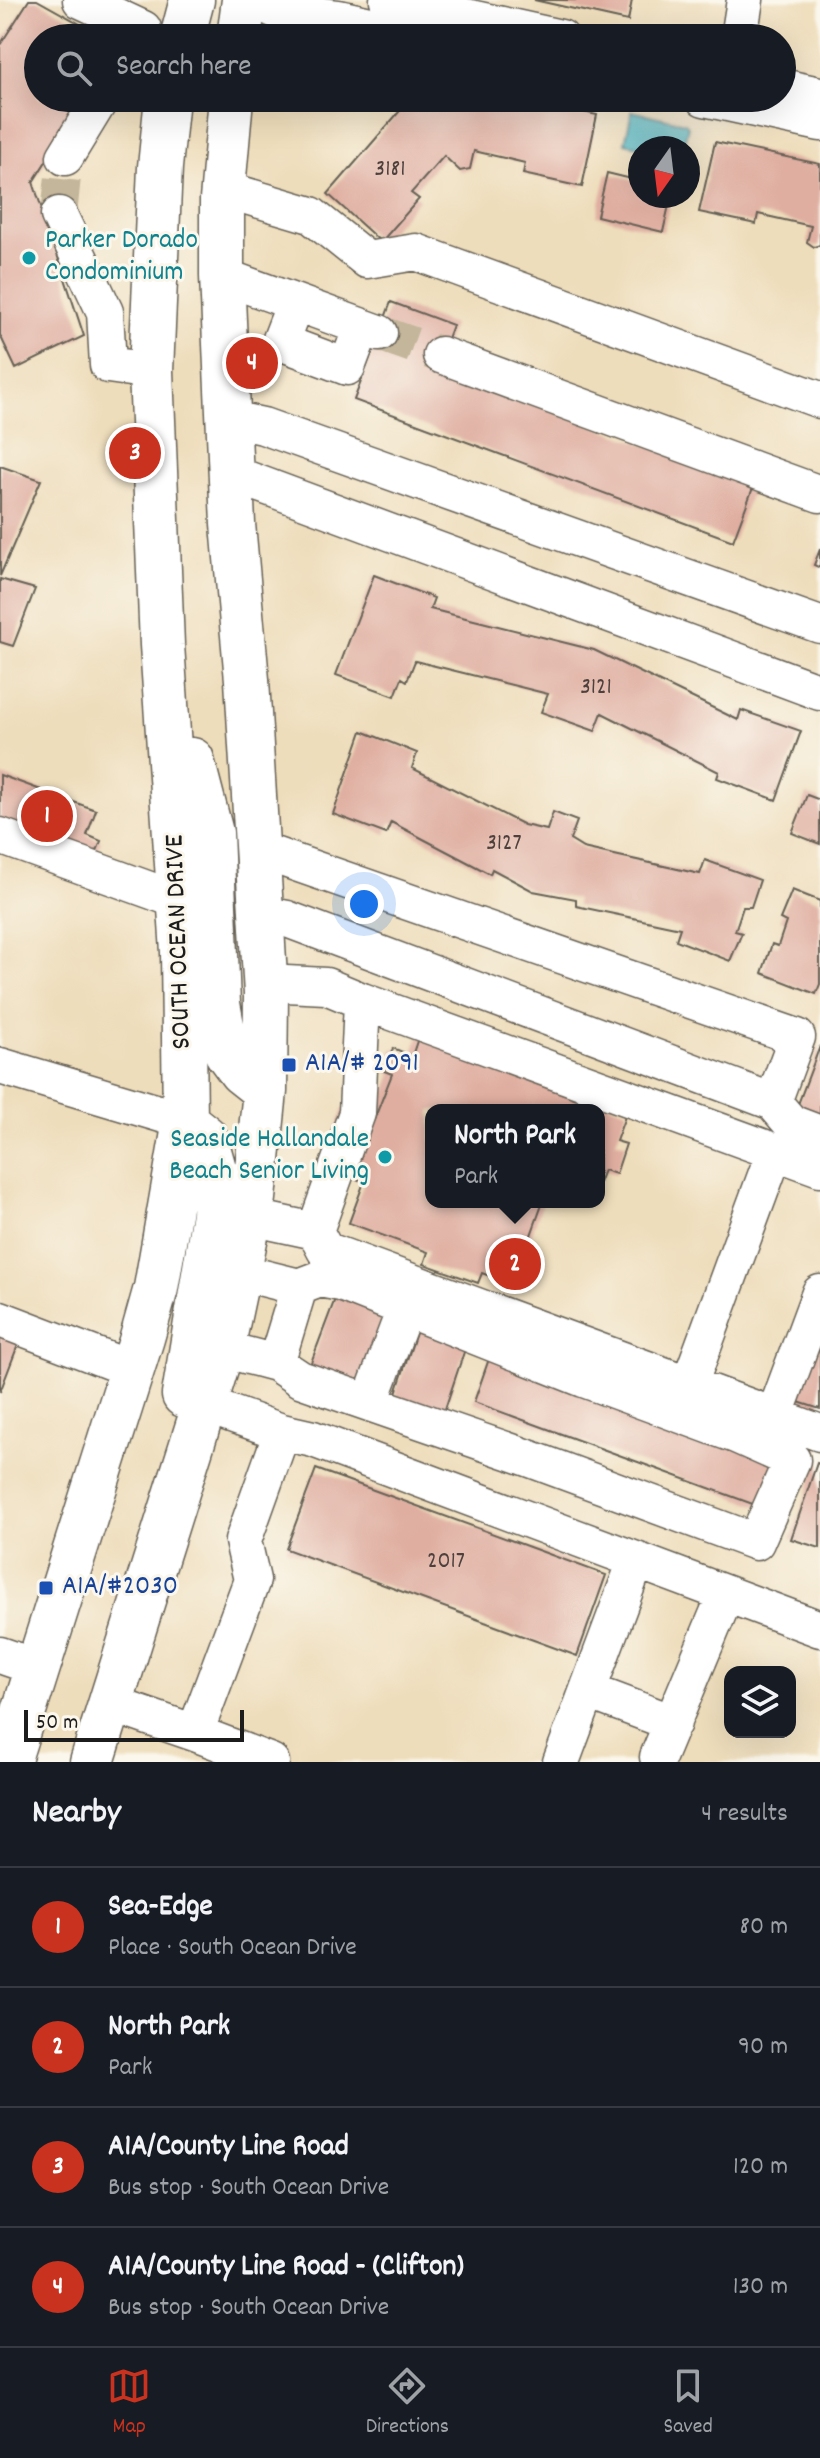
<!DOCTYPE html>
<meta charset="utf-8">
<style>
:root{--surface:#171b24;--page:#20242c;--text:#f1f3f6;--muted:#9ea1a6;--line:#363941;--accent:#c8321e}
body{margin:0;font-family:Dekko,sans-serif;background:var(--page);color:var(--text)}
.controls{position:absolute;right:24px;bottom:24px;display:grid;overflow:hidden;border-radius:16px;box-shadow:0 8px 32px #0002}
.controls button{width:72px;height:72px;display:grid;place-items:center;padding:0;border:0;border-bottom:2px solid var(--line);background:var(--surface);color:var(--text);font:40px sans-serif}
.compass{position:absolute;left:628px;top:136px;width:72px;height:72px;border-radius:50%;background:var(--surface);box-shadow:0 8px 32px #0002;rotate:194deg}
.scale{position:absolute;left:24px;bottom:20px;width:220px;box-sizing:border-box;padding-left:8px;border:4px solid #1c1c1c;border-top:0;font-size:22px;line-height:28px;white-space:nowrap;color:#1c1c1c;-webkit-text-stroke:6px #fbf7ec;paint-order:stroke}
.you{position:absolute;left:364px;top:904px;width:28px;height:28px;margin:-20px;border:6px solid #fff;border-radius:50%;background:#1a73e8;box-shadow:0 0 0 12px #1a73e833}
.badge{display:grid;place-items:center;width:52px;height:52px;border-radius:50%;background:var(--accent);color:#fff;font-size:26px;font-weight:700}
.pin{position:absolute;translate:-50% -50%;border:4px solid #fff;box-shadow:0 2px 8px #0006}
.popup{position:absolute;left:425px;top:1104px;width:180px;height:104px;box-sizing:border-box;display:grid;place-content:center;border-radius:16px;background:var(--surface);filter:drop-shadow(0 2px 6px #0005);font-size:26px;white-space:nowrap;color:var(--muted)}
.popup b{font-size:30px;color:var(--text)}
.popup::after{content:'';position:absolute;left:50%;top:100%;margin-left:-16px;border:16px solid transparent;border-top-color:var(--surface)}
.list{margin:0;padding:0;list-style:none}
h2{display:flex;justify-content:space-between;align-items:center;height:104px;margin:0;padding:0 32px;font-size:34px}
h2 small{font-size:26px;font-weight:400;color:var(--muted)}
.list li{display:grid;grid-template-columns:52px 1fr auto;gap:24px;align-items:center;box-sizing:border-box;height:120px;padding:0 32px;border-top:2px solid var(--line)}
.list b{display:block;font-size:30px;white-space:nowrap}
.list p{margin:0;font-size:26px;white-space:nowrap;color:var(--muted)}
.list em{font-size:26px;font-style:normal;color:var(--muted)}
.icon{flex:none;width:44px;height:44px;fill:none;stroke:currentColor;stroke-width:2;stroke-linecap:round;stroke-linejoin:round}
.map{position:relative;flex:none;width:820px;height:1762px;overflow:hidden}
.search{position:absolute;background:var(--surface);box-shadow:0 8px 32px #0002;left:24px;right:24px;top:24px;height:88px;display:flex;align-items:center;gap:20px;box-sizing:border-box;padding:0 28px;border-radius:44px;color:var(--muted);font-size:30px}
.sheet{height:584px;background:var(--surface)}
nav{display:flex;justify-content:space-around;align-items:center;box-sizing:border-box;height:112px;border-top:2px solid var(--line);background:var(--surface);font-size:22px;color:var(--muted)}
nav a{display:grid;justify-items:center;gap:4px}
nav .on{color:var(--accent)}
.map>svg:first-child{display:block}
</style>
<div class="map">
<svg width="820" height="1762" viewBox="0 0 820 1762">
<rect width="100%" height="100%" fill="#fbf7ec"/>
<filter id="ink" filterUnits="userSpaceOnUse"><feTurbulence type="fractalNoise" baseFrequency=".0125" numOctaves="2"/><feDisplacementMap in="SourceGraphic" scale="16" xChannelSelector="R" yChannelSelector="G"/><feConvolveMatrix kernelMatrix="1 2 1 2 8 2 1 2 1" color-interpolation-filters="sRGB"/></filter>
<filter id="wash" filterUnits="userSpaceOnUse"><feTurbulence type="fractalNoise" baseFrequency=".006" numOctaves="4" result="noise"/><feDisplacementMap in="SourceGraphic" scale="32" xChannelSelector="R" yChannelSelector="G"/><feGaussianBlur stdDeviation="1.8" result="paint"/><feColorMatrix in="noise" values="0 0 0 0 0 0 0 0 0 0 0 0 0 0 0 0 0 1.4 0 .05"/><feComposite in="paint" operator="in"/></filter>
<g filter="url(#wash)">
<rect width="100%" height="100%" fill="#edb"/>
<path fill="#48b5c3" stroke="#326870" stroke-width="2" d="M 632,111 L 685,123 L 688,126 L 683,148 L 646,148 L 625,143 Z"/>
<g id="blocks">
<path fill="#dfaea0" d="M 29,0 L 37,0 L 105,38 L 38,38 L 38,98 L 86,98 L 33,182 L 84,336 L 16,369 L 0,335 L 0,45 Z
M 534,0 L 632,0 L 628,21 Z
M 411,98 L 521,98 L 597,115 L 582,187 L 523,174 L 525,163 L 474,151 L 470,169 L 460,171 L 444,156 L 411,193 L 419,199 L 381,242 L 328,194 Z
M 715,142 L 820,164 L 820,245 L 814,247 L 807,242 L 811,226 L 758,214 L 756,224 L 699,212 Z
M 607,173 L 640,181 L 640,196 L 671,196 L 663,232 L 597,216 Z
M 391,302 L 453,325 L 437,368 L 754,485 L 733,541 L 354,400 Z
M 0,466 L 41,480 L 0,576 Z
M 820,549 L 820,568 L 814,565 Z
M 374,575 L 434,598 L 430,609 L 594,650 L 738,720 L 741,710 L 801,731 L 776,800 L 717,778 L 719,772 L 602,713 L 595,731 L 541,712 L 548,694 L 415,661 L 407,681 L 402,678 L 395,696 L 336,675 Z
M 0,579 L 35,589 L 13,646 L 0,642 Z
M 362,731 L 417,753 L 412,768 L 524,825 L 547,830 L 553,812 L 577,821 L 570,840 L 583,848 L 700,874 L 705,860 L 760,880 L 751,907 L 743,907 L 735,931 L 742,933 L 730,961 L 676,940 L 680,928 L 576,906 L 576,899 L 533,891 L 492,869 L 490,874 L 391,822 L 386,834 L 333,814 Z
M 0,775 L 96,810 L 87,835 L 101,841 L 95,856 L 0,821 Z
M 807,795 L 820,800 L 820,844 L 792,833 Z
M 792,890 L 820,901 L 820,984 L 816,994 L 762,973 L 772,944 L 778,946 L 786,922 L 780,919 Z
M 419,1035 L 627,1111 L 616,1141 L 626,1144 L 616,1174 L 604,1170 L 599,1183 L 599,1110 L 431,1110 L 431,1202 L 543,1202 L 513,1285 L 482,1273 L 478,1283 L 424,1264 L 428,1252 L 349,1223 L 364,1182 L 352,1177 L 367,1140 L 336,1129 L 343,1109 L 374,1120 L 392,1074 L 384,1071 L 393,1048 L 412,1056 Z
M 820,1046 L 820,1125 L 794,1115 Z
M 338,1291 L 387,1309 L 358,1387 L 309,1368 Z
M 420,1321 L 469,1337 L 444,1412 L 395,1396 Z
M 0,1334 L 19,1342 L 0,1392 Z
M 820,1336 L 820,1409 L 795,1401 Z
M 490,1356 L 786,1464 L 769,1510 L 474,1402 Z
M 817,1463 L 820,1464 L 820,1548 L 791,1539 Z
M 316,1469 L 606,1575 L 577,1656 L 286,1549 Z"/>
</g>
</g>
<g filter="url(#ink)">
<use href="#blocks" fill-opacity="0" stroke="#666054" stroke-width="2"/>
<g fill="none" stroke-linecap="round" stroke-linejoin="round">
<path stroke="#c4b69b" stroke-width="36" stroke-dasharray="36 18" stroke-linecap="butt" d="M 59,215 L 65,157
M 379,333 L 441,355"/>
<defs>
<path id="minor" d="M 81,0 L 143,29
M 254,0 L 276,10 L 339,18 L 429,38
M 388,0 L 561,38
M 739,38 L 745,0
M 782,87 L 820,95
M 704,98 L 820,123
M 65,157 L 101,98
M 223,189 L 311,215 L 367,260 L 416,252 L 820,400
M 59,215 L 105,312 L 108,365 L 151,371
M 222,276 L 379,333
M 295,303 L 280,342 L 347,367 L 362,327
M 441,355 L 820,494
M 230,419 L 263,426 L 820,625
M 230,473 L 820,692
M 0,836 L 180,901
M 256,849 L 797,1037 L 773,1102 L 287,919 L 261,914
M 266,983 L 326,986 L 362,1001 L 357,1113 L 315,1231 L 325,1250 L 820,1433
M 362,1001 L 820,1168
M 0,1066 L 185,1121
M 773,1102 L 791,1123 L 820,1134
M 250,1217 L 315,1231
M 0,1319 L 133,1370
M 222,1349 L 276,1363 L 300,1379 L 520,1455 L 756,1542 L 792,1460 L 736,1435 L 584,1379 L 341,1283 L 320,1279 L 299,1287 L 239,1272
M 276,1363 L 299,1287
M 689,1385 L 775,1151
M 370,1402 L 405,1309
M 774,1417 L 820,1293
M 282,1432 L 313,1439 L 820,1629
M 0,1655 L 38,1668
M 588,1691 L 673,1723
M 111,1704 L 195,1733 L 252,1580 L 243,1541 L 282,1432 L 206,1405
M 195,1733 L 271,1762
M 658,1757 L 726,1594
M 561,1762 L 636,1561"/>
<path id="major" d="M 182,38 L 192,0
M 239,38 L 244,0
M 192,760 L 211,833 L 218,1004 L 227,1053 L 241,1072 L 265,1091
M 184,1395 L 214,1214 L 216,1176 L 205,1137 L 185,1121
M 8,1762 L 142,1338 L 156,1288 L 185,1121 L 183,952 L 162,645 L 151,371 L 160,167 L 167,98
M 92,1762 L 222,1349 L 254,1198 L 265,1091 L 266,994 L 247,680 L 233,524 L 222,276 L 222,200 L 231,98"/>
</defs>
<use href="#minor" stroke="#666054" stroke-width="39"/>
<use href="#major" stroke="#666054" stroke-width="47"/>
<use href="#minor" stroke="#fff" stroke-width="36"/>
<use href="#major" stroke="#fff" stroke-width="44"/>
</g>
</g>
<g fill="#0f9aa8" stroke="#fbf7ec" stroke-width="3">
<circle cx="29" cy="258" r="8"/>
<circle cx="385" cy="1157" r="8"/>
</g>
<g fill="#1a4fb4" stroke="#fbf7ec" stroke-width="3">
<rect x="281" y="1057" width="16" height="16" rx="4"/>
<rect x="38" y="1580" width="16" height="16" rx="4"/>
</g>
<g text-anchor="middle" dominant-baseline="central" stroke-width="6" stroke-linejoin="round" paint-order="stroke">
<g font-size="24" fill="#4d403d">
<text x="390" y="170">3181</text>
<text x="596" y="688">3121</text>
<text x="504" y="844">3127</text>
<text x="446" y="1562">2017</text>
</g>
<g font-size="28" fill="#0d838f" stroke="#fbf7ec" text-anchor="start">
<text x="45" y="242">Parker Dorado<tspan x="45" dy="32">Condominium</tspan></text>
<text x="369" y="1141" text-anchor="end">Seaside Hallandale<tspan x="369" dy="32">Beach Senior Living</tspan></text>
</g>
<g font-size="28" fill="#1c1c1c" stroke="#fbf7ec">
<text transform="translate(180 942) rotate(-92)">SOUTH OCEAN DRIVE</text>
</g>
<g font-size="28" fill="#164399" stroke="#fbf7ec" text-anchor="start">
<text x="305" y="1065">A1A/# 2091</text>
<text x="62" y="1588">A1A/#2030</text>
</g>
</g>
</svg>
<div class="controls">
<button><svg class="icon" aria-label="layers" viewBox="0 0 24 24"><path d="M12 4l9 5-9 5-9-5zM3 14l9 5 9-5"/></svg></button>
</div>
<svg class="compass" viewBox="-18 -18 36 36"><path d="M0-13l5 13h-10z" fill="#e53935"/><path d="M0 13l5-13h-10z" fill="#9ea1a6"/></svg>
<div class="scale">50 m</div>
<div class="you"></div>
<div class="pin badge" style="left:47px;top:816px">1</div>
<div class="pin badge" style="left:515px;top:1264px">2</div>
<div class="popup"><b>North Park</b>Park</div>
<div class="pin badge" style="left:135px;top:453px">3</div>
<div class="pin badge" style="left:252px;top:363px">4</div>
<div class="search"><svg class="icon" aria-label="search" viewBox="0 0 24 24"><circle cx="10" cy="10" r="6"/><path d="M15 15l6 6"/></svg>Search here</div>
</div>
<section class="sheet">
<h2>Nearby<small>4 results</small></h2>
<ul class="list">
<li><span class="badge">1</span><div><b>Sea-Edge</b><p>Place · South Ocean Drive</p></div><em>80 m</em></li>
<li><span class="badge">2</span><div><b>North Park</b><p>Park</p></div><em>90 m</em></li>
<li><span class="badge">3</span><div><b>A1A/County Line Road</b><p>Bus stop · South Ocean Drive</p></div><em>120 m</em></li>
<li><span class="badge">4</span><div><b>A1A/County Line Road - (Clifton)</b><p>Bus stop · South Ocean Drive</p></div><em>130 m</em></li>
</ul>
</section>
<nav>
<a class="on"><svg class="icon" aria-label="map" viewBox="0 0 24 24"><path d="M3 6l6-2 6 2 6-2v14l-6 2-6-2-6 2zM9 4v14M15 6v14"/></svg>Map</a>
<a><svg class="icon" aria-label="directions" viewBox="0 0 24 24"><path d="M12 3l9 9-9 9-9-9zM9 14v-3h6M13 9l2 2-2 2"/></svg>Directions</a>
<a><svg class="icon" aria-label="saved" viewBox="0 0 24 24"><path d="M7 4h10v16l-5-4-5 4z"/></svg>Saved</a>
</nav>
